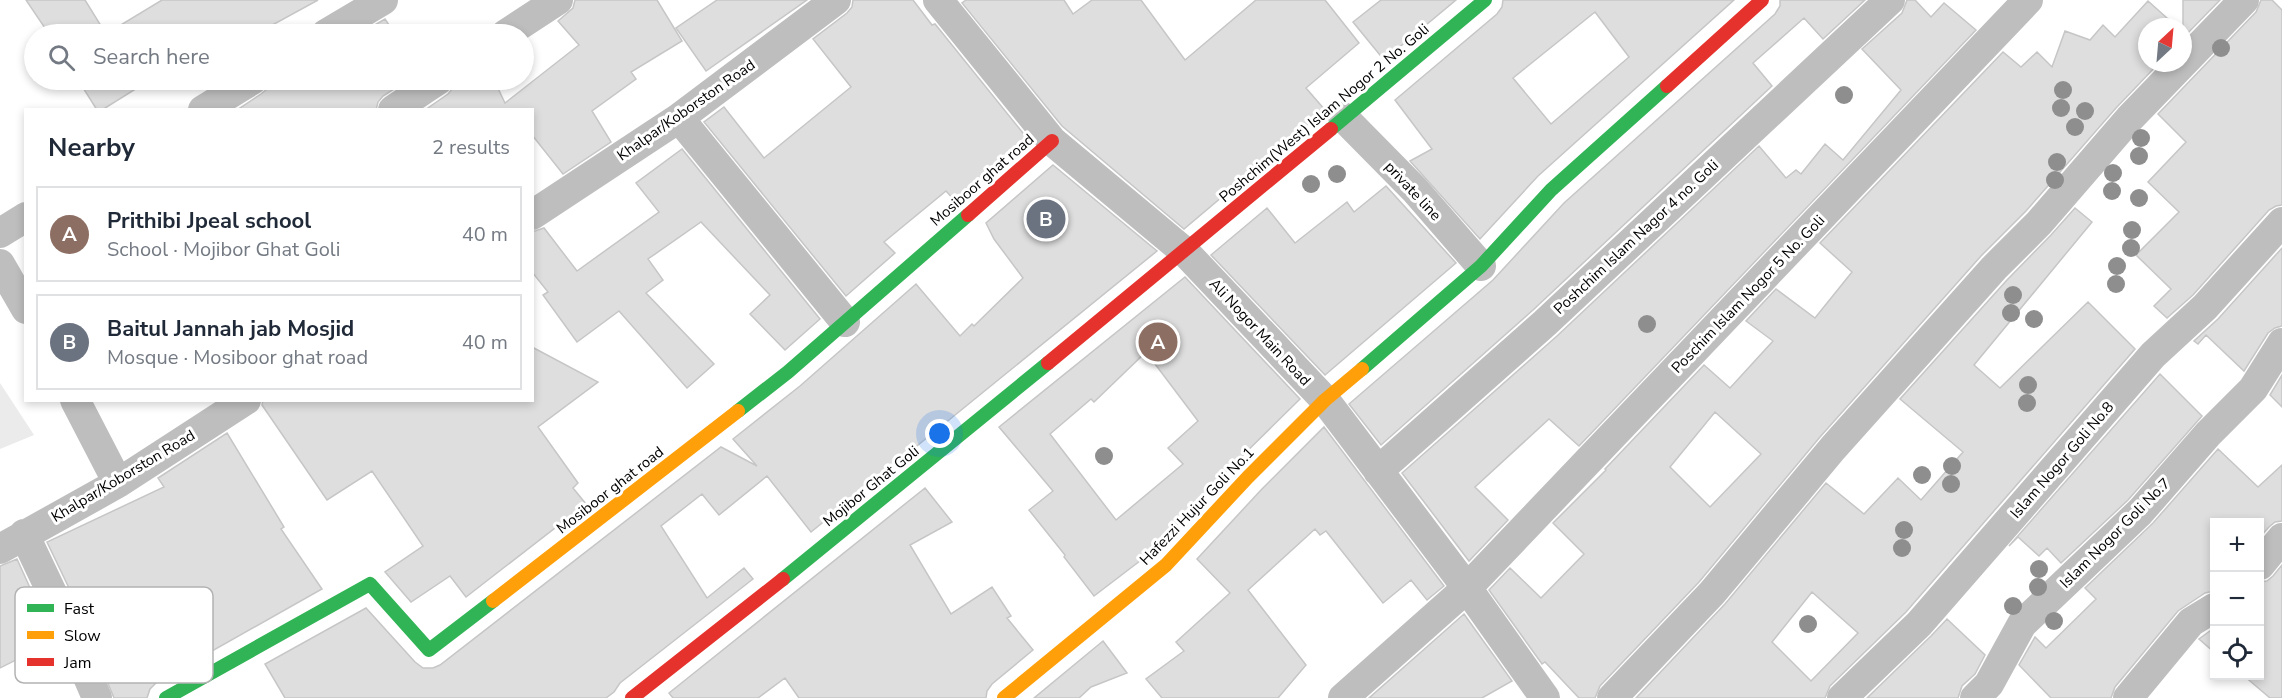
<!DOCTYPE html>
<meta charset="utf-8">
<style>
:root{--surface:#fff;--page:#f6f6f7;--text:#1f2937;--muted:#747a83;--line:#e0e1e3;--accent:#b45309}
body{margin:0;font-family:"Nunito Sans",sans-serif;background:var(--page);color:var(--text)}
.controls{position:absolute;right:18px;bottom:18px;display:grid;overflow:hidden;border-radius:0px;box-shadow:0 3px 9px #0003}
.controls button{width:54px;height:54px;display:grid;place-items:center;padding:0;border:0;border-bottom:2px solid var(--line);background:var(--surface);color:var(--text);font:30px sans-serif}
.compass{position:absolute;left:2138px;top:18px;width:54px;height:54px;border-radius:50%;background:var(--surface);box-shadow:0 3px 9px #0003;rotate:26deg}
.you{position:absolute;left:940px;top:434px;width:21px;height:21px;margin:-15px;border:4px solid #fff;border-radius:50%;background:#1a73e8;box-shadow:0 0 0 9px #1a73e833}
.badge{display:grid;place-items:center;width:39px;height:39px;border-radius:50%;background:var(--accent);color:#fff;font-size:20px;font-weight:700}
.pin{position:absolute;translate:-50% -50%;border:3px solid #fff;box-shadow:0 2px 6px #0006}
.list{margin:0;padding:0;list-style:none}
h2{display:flex;justify-content:space-between;align-items:center;height:78px;margin:0;padding:0 24px;font-size:26px}
h2 small{font-size:20px;font-weight:400;color:var(--muted)}
.list li{display:grid;grid-template-columns:39px 1fr auto;gap:18px;align-items:center;box-sizing:border-box;height:96px;margin:0 12px 12px;padding:0 12px;border:2px solid var(--line);border-radius:0px}
.list b{display:block;font-size:22px;white-space:nowrap}
.list p{margin:0;font-size:20px;white-space:nowrap;color:var(--muted)}
.list em{font-size:20px;font-style:normal;color:var(--muted)}
.icon{flex:none;width:33px;height:33px;fill:none;stroke:currentColor;stroke-width:2;stroke-linecap:round;stroke-linejoin:round}
.map{position:relative;flex:none;width:2282px;height:698px;overflow:hidden}
.search{position:absolute;background:var(--surface);box-shadow:0 3px 9px #0003;left:24px;top:24px;width:510px;height:66px;display:flex;align-items:center;gap:15px;box-sizing:border-box;padding:0 21px;border-radius:33px;color:var(--muted);font-size:22px}
.panel{position:absolute;background:var(--surface);box-shadow:0 3px 9px #0003;left:24px;top:108px;width:510px;height:294px;border-radius:0px}
.map>svg:first-child{display:block}
</style>
<div class="map">
<svg width="2282" height="698" viewBox="0 0 2282 698">
<rect width="100%" height="100%" fill="#fff"/>
<path fill="#ebebeb" d="M 0,383 L 34,435 L 0,449 Z"/>
<path fill="#dedede" stroke="#c6c6c6" stroke-width="1.5" fill-rule="evenodd" d="M 26,0 L 85,0 L 106,34 L 162,0 L 318,0 L 256,34 L 49,34 Z
M 575,0 L 657,0 L 682,41 L 631,72 L 636,79 L 592,111 L 611,142 L 563,174 L 532,135 L 532,110 L 425,110 L 448,94 L 453,88 L 455,82 L 461,80 L 494,80 L 505,103 L 579,45 L 558,21 L 573,8 Z
M 717,0 L 807,0 L 706,71 L 676,28 Z
M 853,0 L 913,0 L 932,25 L 935,24 L 1027,138 L 955,201 L 946,191 L 884,242 L 895,253 L 846,296 L 704,122 L 724,107 L 764,158 L 851,87 L 813,39 L 847,13 L 852,7 Z
M 966,0 L 1064,0 L 1073,14 L 1092,0 L 1141,0 L 1185,60 L 1256,0 L 1325,0 L 1359,43 L 1306,88 L 1325,110 L 1184,229 L 1062,126 L 962,3 Z
M 1381,0 L 1456,0 L 1384,60 L 1353,22 Z
M 1503,0 L 1734,0 L 1538,176 L 1480,239 L 1410,161 L 1432,149 L 1395,100 L 1497,14 L 1502,7 ZM 1595,12 L 1629,57 L 1551,124 L 1513,78 Z
M 1780,0 L 1865,0 L 1823,39 L 1804,18 L 1753,63 L 1772,86 L 1533,310 L 1381,445 L 1349,404 L 1493,280 L 1564,203 L 1775,14 L 1780,6 Z
M 1907,0 L 1915,0 L 1931,17 L 1944,3 L 1976,30 L 1579,446 L 1549,419 L 1475,487 L 1508,520 L 1469,561 L 1402,473 L 1557,336 L 1759,146 L 1786,178 L 1796,170 L 1801,174 L 1825,144 L 1843,160 L 1901,90 L 1862,49 L 1902,13 Z
M 2183,0 L 2220,0 L 2183,38 Z
M 2261,0 L 2272,0 L 2282,10 L 2282,205 L 2276,206 L 2269,210 L 2193,295 L 2167,318 L 2154,306 L 2171,289 L 2136,255 L 2179,212 L 2148,182 L 2186,142 L 2158,114 L 2256,12 Z
M 2148,1 L 2177,27 L 2147,27 L 2147,63 L 2159,63 L 2116,108 L 2026,211 L 1981,256 L 1820,437 L 1699,582 L 1600,686 L 1595,698 L 1579,698 L 1545,662 L 1542,664 L 1489,590 L 1510,568 L 1541,598 L 1584,554 L 1553,523 L 1606,470 L 1605,469 L 1704,365 L 1730,388 L 1773,341 L 1746,321 L 1776,289 L 1815,318 L 1852,272 L 1820,243 L 2003,52 L 2021,67 L 2037,52 L 2052,67 L 2065,31 L 2090,40 L 2103,25 L 2115,37 ZM 1715,412 L 1761,454 L 1710,507 L 1670,467 Z
M 385,19 L 395,34 L 359,34 Z
M 85,80 L 150,80 L 102,110 L 97,110 L 80,83 Z
M 269,80 L 408,80 L 383,96 L 378,102 L 376,110 L 237,110 L 261,94 L 267,89 Z
M 682,149 L 820,319 L 785,350 L 750,314 L 770,295 L 701,222 L 648,259 L 663,280 L 646,293 L 714,364 L 687,388 L 619,311 L 577,342 L 543,295 L 548,292 L 532,272 L 532,232 L 544,228 L 577,271 L 659,212 L 636,183 Z
M 1053,165 L 1157,251 L 811,532 L 767,476 L 719,515 L 702,494 L 661,526 L 707,598 L 744,568 L 753,579 L 620,683 L 614,692 L 606,698 L 285,698 L 265,664 L 366,608 L 415,662 L 423,668 L 433,668 L 440,665 L 721,447 L 757,466 L 733,439 L 800,386 L 916,284 L 960,336 L 972,324 L 974,326 L 1023,278 L 994,239 L 986,223 Z
M 1386,186 L 1456,263 L 1325,375 L 1211,255 L 1267,208 L 1295,243 L 1347,202 L 1354,212 Z
M 2075,208 L 2092,222 L 1974,365 L 2000,388 L 2088,302 L 2135,349 L 1906,612 L 1830,686 L 1825,698 L 1636,698 L 1725,604 L 1826,483 L 1864,514 L 1898,478 L 1921,500 L 1963,452 L 1900,399 L 2007,280 L 2051,235 ZM 1812,592 L 1858,633 L 1811,681 L 1772,642 Z
M 2282,248 L 2282,326 L 2275,328 L 2268,333 L 2244,371 L 2206,335 L 2198,344 L 2194,341 L 2218,319 Z
M 1185,277 L 1300,399 L 1234,464 L 1153,551 L 1094,596 L 1064,557 L 1065,555 L 1029,510 L 1053,491 L 999,427 ZM 1146,352 L 1198,421 L 1168,448 L 1183,464 L 1116,520 L 1050,434 L 1091,399 L 1094,402 Z
M 532,347 L 598,382 L 538,427 L 578,483 L 573,488 L 586,504 L 466,597 L 450,576 L 411,602 L 385,572 L 423,546 L 372,471 L 327,500 L 262,405 L 263,400 L 532,400 Z
M 2160,374 L 2202,416 L 2128,500 L 2061,563 L 2047,548 L 2039,556 L 2018,537 L 2009,546 Z
M 2282,375 L 2282,407 L 2270,395 Z
M 1324,427 L 1444,586 L 1427,600 L 1411,580 L 1383,603 L 1326,531 L 1320,535 L 1315,529 L 1248,590 L 1306,665 L 1278,698 L 1162,698 L 1146,679 L 1184,651 L 1176,642 L 1230,593 L 1197,559 L 1261,490 Z
M 227,433 L 284,527 L 281,529 L 322,589 L 157,682 L 150,689 L 147,698 L 114,698 L 69,588 L 47,542 L 164,487 L 158,478 Z
M 2218,449 L 2258,487 L 2282,465 L 2282,521 L 2275,522 L 2269,527 L 2259,538 L 2259,522 L 2214,522 L 2214,591 L 2205,593 L 2178,611 L 2115,687 L 2111,698 L 2051,698 L 2019,665 L 2035,637 L 2046,648 L 2096,599 L 2085,588 L 2153,523 Z
M 925,488 L 952,522 L 910,545 L 951,614 L 992,587 L 1011,616 L 1007,618 L 1033,650 L 992,684 L 987,691 L 986,698 L 799,698 L 785,678 L 758,698 L 673,698 L 669,693 Z
M 17,559 L 54,641 L 0,668 L 0,566 Z
M 2282,565 L 2282,698 L 2270,698 L 2243,675 L 2259,675 L 2259,582 L 2267,581 L 2273,576 Z
M 1464,614 L 1512,681 L 1482,698 L 1369,698 Z
M 1947,619 L 1985,655 L 1975,674 L 1962,686 L 1958,698 L 1867,698 L 1931,636 Z
M 2214,628 L 2214,652 L 2199,639 Z
M 1103,641 L 1127,673 L 1091,687 L 1079,698 L 1034,698 Z"/>
<g fill="none" stroke-linecap="round" stroke-linejoin="round">
<path stroke="#bebebe" stroke-width="30" d="M 938,0 L 1052,141 L 1185,252 L 1325,400 L 1467,588 L 1545,698
M 326,34 L 383,0
M 506,34 L 558,0
M 203,110 L 252,80
M 393,110 L 438,80
M 1343,117 L 1415,190 L 1481,266
M 679,118 L 845,322
M 532,215 L 679,118 L 836,0
M 0,233 L 26,217
M 0,264 L 26,309
M 75,400 L 118,483
M 1378,471 L 1545,323 L 1890,0
M 24,534 L 53,595 L 97,698
M 0,549 L 118,483 L 246,400
M 2260,565 L 2282,538
M 1343,698 L 1467,588 L 2028,0
M 1612,698 L 1712,593 L 1833,448 L 1994,268 L 2039,223 L 2129,119 L 2244,0
M 1842,698 L 1919,624 L 2153,355 L 2205,307 L 2282,222
M 1975,698 L 1989,684 L 2022,624 L 2140,512 L 2208,434 L 2253,389 L 2282,343
M 2128,698 L 2191,622 L 2214,608"/>
<path stroke="#30b455" stroke-width="14" d="M 1331,129 L 1485,0
M 1362,369 L 1481,266 L 1551,190 L 1667,86
M 738,411 L 788,372 L 968,215
M 783,579 L 1048,363
M 166,698 L 370,584 L 429,650 L 493,601"/>
<path stroke="#ff9f0a" stroke-width="14" d="M 493,601 L 738,411
M 1004,698 L 1166,565 L 1248,477 L 1325,400 L 1362,369"/>
<path stroke="#e5322d" stroke-width="14" d="M 1667,86 L 1762,0
M 968,215 L 1052,141
M 1048,363 L 1331,129
M 632,698 L 783,579"/>
</g>
<g fill="#8e8e8e">
<circle cx="2221" cy="48" r="9"/>
<circle cx="2063" cy="90" r="9"/>
<circle cx="1844" cy="95" r="9"/>
<circle cx="2061" cy="108" r="9"/>
<circle cx="2085" cy="111" r="9"/>
<circle cx="2075" cy="127" r="9"/>
<circle cx="2141" cy="138" r="9"/>
<circle cx="2139" cy="156" r="9"/>
<circle cx="2057" cy="162" r="9"/>
<circle cx="2113" cy="173" r="9"/>
<circle cx="1337" cy="174" r="9"/>
<circle cx="2055" cy="180" r="9"/>
<circle cx="1311" cy="184" r="9"/>
<circle cx="2112" cy="191" r="9"/>
<circle cx="2139" cy="198" r="9"/>
<circle cx="2132" cy="230" r="9"/>
<circle cx="2131" cy="248" r="9"/>
<circle cx="2117" cy="266" r="9"/>
<circle cx="2116" cy="284" r="9"/>
<circle cx="2013" cy="295" r="9"/>
<circle cx="2011" cy="313" r="9"/>
<circle cx="2034" cy="319" r="9"/>
<circle cx="1647" cy="324" r="9"/>
<circle cx="2028" cy="385" r="9"/>
<circle cx="2027" cy="403" r="9"/>
<circle cx="1104" cy="456" r="9"/>
<circle cx="1952" cy="466" r="9"/>
<circle cx="1922" cy="475" r="9"/>
<circle cx="1951" cy="484" r="9"/>
<circle cx="1904" cy="530" r="9"/>
<circle cx="1902" cy="548" r="9"/>
<circle cx="2039" cy="569" r="9"/>
<circle cx="2038" cy="587" r="9"/>
<circle cx="2013" cy="606" r="9"/>
<circle cx="2054" cy="621" r="9"/>
<circle cx="1808" cy="624" r="9"/>
</g>
<g text-anchor="middle" dominant-baseline="central" stroke-width="6" stroke-linejoin="round" paint-order="stroke">
<g font-size="15" fill="#000" stroke="#fff">
<text transform="translate(686 110) rotate(-35)">Khalpar/Koborston Road</text>
<text transform="translate(1324 113) rotate(-40)">Poshchim(West) Islam Nogor 2 No. Goli</text>
<text transform="translate(982 180) rotate(-41)">Mosiboor ghat road</text>
<text transform="translate(1413 191) rotate(47)">private line</text>
<text transform="translate(1636 237) rotate(-43)">Poshchim Islam Nagor 4 no. Goli</text>
<text transform="translate(1748 294) rotate(-46)">Poschim Islam Nogor 5 No. Goli</text>
<text transform="translate(1260 332) rotate(47)">Ali Nogor Main Road</text>
<text transform="translate(2062 460) rotate(-49)">Islam Nogor Goli No.8</text>
<text transform="translate(123 476) rotate(-31)">Khalpar/Koborston Road</text>
<text transform="translate(871 486) rotate(-39)">Mojibor Ghat Goli</text>
<text transform="translate(610 490) rotate(-38)">Mosiboor ghat road</text>
<text transform="translate(1197 506) rotate(-46)">Hafezzi Hujur Goli No.1</text>
<text transform="translate(2115 533) rotate(-45)">Islam Nogor Goli No.7</text>
</g>
</g>
<rect x="15" y="587" width="198" height="96" rx="9" fill="#fff" stroke="#b2b2b2" stroke-width="1.5"/>
<rect x="27" y="604" width="27" height="8" fill="#30b455"/>
<rect x="27" y="631" width="27" height="8" fill="#ff9f0a"/>
<rect x="27" y="658" width="27" height="8" fill="#e5322d"/>
<g font-size="16" fill="#000">
<text x="64" y="614">Fast</text>
<text x="64" y="641">Slow</text>
<text x="64" y="668">Jam</text>
</g>
</svg>
<div class="controls">
<button>+</button>
<button>−</button>
<button><svg class="icon" aria-label="locate" viewBox="0 0 24 24"><circle cx="12" cy="12" r="6"/><path d="M12 2v4M12 18v4M2 12h4M18 12h4"/></svg></button>
</div>
<svg class="compass" viewBox="-18 -18 36 36"><path d="M0-13l5 13h-10z" fill="#e53935"/><path d="M0 13l5-13h-10z" fill="#747a83"/></svg>
<div class="you"></div>
<div class="pin badge" style="left:1158px;top:342px;background:#8d6e63">A</div>
<div class="pin badge" style="left:1046px;top:219px;background:#6b7280">B</div>
<div class="search"><svg class="icon" aria-label="search" viewBox="0 0 24 24"><circle cx="10" cy="10" r="6"/><path d="M15 15l6 6"/></svg>Search here</div>
<section class="panel">
<h2>Nearby<small>2 results</small></h2>
<ul class="list">
<li><span class="badge" style="background:#8d6e63">A</span><div><b>Prithibi Jpeal school</b><p>School · Mojibor Ghat Goli</p></div><em>40 m</em></li>
<li><span class="badge" style="background:#6b7280">B</span><div><b>Baitul Jannah jab Mosjid</b><p>Mosque · Mosiboor ghat road</p></div><em>40 m</em></li>
</ul>
</section>
</div>
